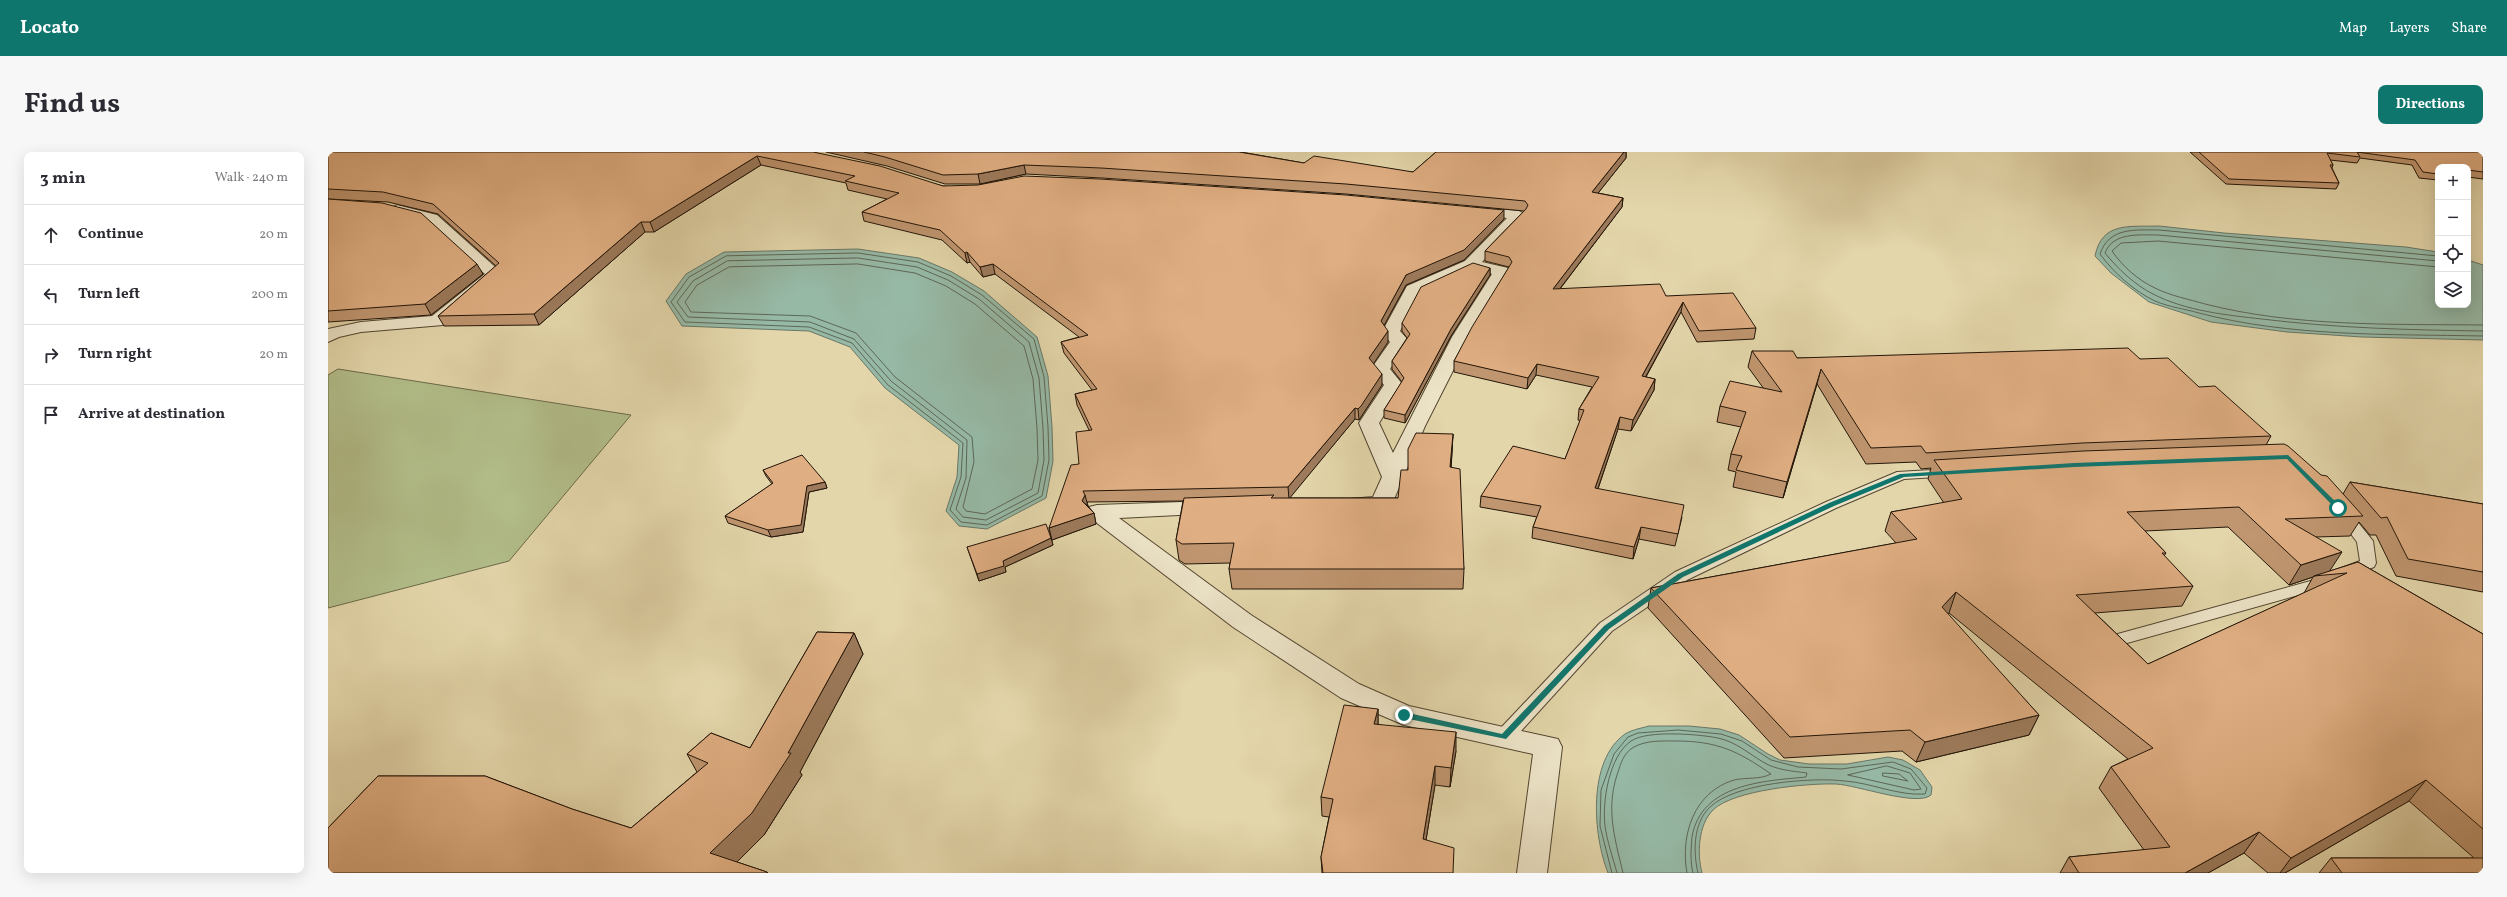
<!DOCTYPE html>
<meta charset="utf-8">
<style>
:root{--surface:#fff;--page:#f7f7f7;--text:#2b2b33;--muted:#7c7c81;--line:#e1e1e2;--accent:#0f766e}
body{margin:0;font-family:Vollkorn,serif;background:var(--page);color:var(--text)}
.controls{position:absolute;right:12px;top:12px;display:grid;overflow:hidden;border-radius:8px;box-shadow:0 4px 16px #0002}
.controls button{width:36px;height:36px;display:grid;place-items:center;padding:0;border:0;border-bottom:1px solid var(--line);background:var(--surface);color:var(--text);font:20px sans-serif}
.stop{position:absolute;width:12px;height:12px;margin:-9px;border:3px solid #0f766e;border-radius:50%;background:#fff}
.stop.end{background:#0f766e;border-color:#fff;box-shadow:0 1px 4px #0008}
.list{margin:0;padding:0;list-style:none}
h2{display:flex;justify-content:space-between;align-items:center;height:52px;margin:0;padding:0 16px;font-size:17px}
h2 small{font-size:13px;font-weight:400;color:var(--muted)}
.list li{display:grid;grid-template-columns:26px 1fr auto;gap:12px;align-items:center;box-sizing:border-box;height:60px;padding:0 16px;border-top:1px solid var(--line)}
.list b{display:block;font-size:15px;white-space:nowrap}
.list em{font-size:13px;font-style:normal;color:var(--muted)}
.icon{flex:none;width:22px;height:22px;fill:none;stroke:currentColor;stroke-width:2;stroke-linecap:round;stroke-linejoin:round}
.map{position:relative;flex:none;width:2155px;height:721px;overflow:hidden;border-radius:8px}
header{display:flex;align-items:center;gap:24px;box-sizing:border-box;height:56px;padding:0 20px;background:var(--accent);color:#fff}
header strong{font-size:19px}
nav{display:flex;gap:22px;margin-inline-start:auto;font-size:14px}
.intro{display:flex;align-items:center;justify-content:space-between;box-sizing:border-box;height:96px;padding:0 24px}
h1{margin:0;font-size:28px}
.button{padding:10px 18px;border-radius:8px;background:var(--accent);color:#fff;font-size:14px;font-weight:700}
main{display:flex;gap:24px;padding:0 24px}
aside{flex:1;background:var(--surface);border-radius:8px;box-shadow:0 4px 16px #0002}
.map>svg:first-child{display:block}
</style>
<header>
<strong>Locato</strong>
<nav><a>Map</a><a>Layers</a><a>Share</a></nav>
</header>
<div class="intro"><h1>Find us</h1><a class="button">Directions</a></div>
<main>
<aside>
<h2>3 min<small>Walk · 240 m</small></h2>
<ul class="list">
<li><svg class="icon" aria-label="ahead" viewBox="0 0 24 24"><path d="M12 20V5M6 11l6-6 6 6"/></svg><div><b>Continue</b></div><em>20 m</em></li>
<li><svg class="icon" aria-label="left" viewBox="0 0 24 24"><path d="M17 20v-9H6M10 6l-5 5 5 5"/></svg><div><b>Turn left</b></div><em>200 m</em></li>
<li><svg class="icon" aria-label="right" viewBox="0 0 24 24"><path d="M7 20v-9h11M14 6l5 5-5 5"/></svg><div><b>Turn right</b></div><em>20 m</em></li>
<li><svg class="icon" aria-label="arrive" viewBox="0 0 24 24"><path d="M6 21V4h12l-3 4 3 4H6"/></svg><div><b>Arrive at destination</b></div></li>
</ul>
</aside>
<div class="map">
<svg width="2155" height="721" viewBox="0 0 2155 721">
<rect width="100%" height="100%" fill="#e3d6aa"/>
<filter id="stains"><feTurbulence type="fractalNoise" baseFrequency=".005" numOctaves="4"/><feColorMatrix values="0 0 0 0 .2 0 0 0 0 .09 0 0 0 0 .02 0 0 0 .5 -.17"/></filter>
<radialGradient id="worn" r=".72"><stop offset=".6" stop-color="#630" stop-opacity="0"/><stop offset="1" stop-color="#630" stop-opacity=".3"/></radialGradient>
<path fill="#b2be8a" stroke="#6a6a49" d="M 10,217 L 303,263 L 181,409 L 0,456 L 0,223 Z"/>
<path fill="#96b9a6" stroke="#687767" d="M 1831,74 L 1896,81 L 2078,95 L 2110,100 L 2110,153 L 2140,153 L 2140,108 L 2155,113 L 2155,188 L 2034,185 L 1959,180 L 1883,170 L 1821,150 L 1783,121 L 1767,104 C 1774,69 1802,75 1831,74 Z
M 530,97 L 591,106 L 624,120 L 656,139 L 709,185 L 720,224 L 724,275 L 725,309 L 718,346 L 659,377 L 631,374 L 618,359 L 629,325 L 631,293 L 557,236 L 522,195 L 481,179 L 354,174 L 338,149 L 358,122 L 396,100 Z
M 1321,574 L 1361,574 L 1392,577 L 1411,583 L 1440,602 L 1452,608 L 1481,612 L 1519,612 L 1560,605 L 1575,608 L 1592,618 L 1604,635 L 1603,643 C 1589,655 1529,633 1508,632 C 1480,631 1405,638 1385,658 C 1370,673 1369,702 1374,721 L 1280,721 C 1265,683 1259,609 1297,582 C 1303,578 1314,576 1321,574 Z"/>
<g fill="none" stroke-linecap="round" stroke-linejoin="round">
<path stroke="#5c6757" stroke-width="1" d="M 530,101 L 590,110 L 623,124 L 654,143 L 706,187 L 716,225 L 720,275 L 721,308 L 714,344 L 659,373 L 633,370 L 622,358 L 633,325 L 635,291 L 560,233 L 524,191 L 481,175 L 357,170 L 343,150 L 361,125 L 398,104 Z
M 2110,104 L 1831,78 C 1807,78 1781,75 1772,102 C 1786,121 1806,139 1827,149 C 1841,155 1857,157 1871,161 C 1963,185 2060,182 2155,184
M 530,106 L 589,115 L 620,128 L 651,147 L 701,190 L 711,226 L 715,276 L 716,308 L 710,341 L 658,368 L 635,365 L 628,357 L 638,326 L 639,288 L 563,229 L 526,187 L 482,170 L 360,165 L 349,150 L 365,129 L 399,109 Z
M 2110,109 L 1830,83 C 1811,83 1785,80 1777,101 C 1790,117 1807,133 1825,142 C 1858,159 1898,163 1934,167 C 2007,176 2081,178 2155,179
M 530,112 L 587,121 L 618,134 L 647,152 L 696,194 L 705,227 L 709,276 L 710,308 L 704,337 L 657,362 L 638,359 L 635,355 L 646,310 L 644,285 L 567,225 L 528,181 L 482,164 L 363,160 L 357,150 L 369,133 L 401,115 Z
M 2110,115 L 1830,89 L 1793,91 L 1784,99 C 1795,115 1810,128 1827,136 C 1843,144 1860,147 1877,152 C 1967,175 2063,172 2155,173
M 1559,614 L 1582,621 L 1593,637 L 1586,638 L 1520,623 Z
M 1555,621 L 1571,622 L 1580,629 L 1555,624 Z
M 1284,721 L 1272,674 L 1273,638 L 1286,602 L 1300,585 L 1310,581 L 1350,578 L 1393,582 L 1414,589 L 1443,608 L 1470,615 L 1513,617 L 1565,610 L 1583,617 L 1599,636 L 1597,642 C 1570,644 1544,631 1517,629 C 1484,625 1407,631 1382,655 C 1365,671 1365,700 1370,721
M 1289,721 C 1285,706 1279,689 1277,674 C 1274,650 1281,604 1303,589 C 1319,578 1370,582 1390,586 C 1408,590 1420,601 1435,610 C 1448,618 1464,619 1479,621 L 1478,625 C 1435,629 1373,632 1364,685 C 1363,697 1362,709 1365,721
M 1295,721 C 1286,683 1277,655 1291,617 C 1294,608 1297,600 1306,595 C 1319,588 1334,589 1348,589 C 1389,589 1410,599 1443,622 C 1431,628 1419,625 1406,628 C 1366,640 1352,683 1359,721"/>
<defs>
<path id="service" d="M 1621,317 L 1626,318 L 1628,321 L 1626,324 L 1576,327 L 1508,356 L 1359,428 L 1284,479 L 1183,590 L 1176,592 L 1169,590 L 1167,585 L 1169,580 L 1272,471 L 1347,420 L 1498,350 L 1569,320 Z
M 2015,356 L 2020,358 L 2045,389 L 2048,411 L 2046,415 L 2023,425 L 2011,425 L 2009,421 L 2011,417 L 2032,409 L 2029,390 L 2007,361 Z
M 1997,425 L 2003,426 L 2005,430 L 2003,434 L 1792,493 L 1786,491 L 1783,487 L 1786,483 Z"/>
<path id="minor" d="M 69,53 L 109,63 L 175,122 L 115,173 L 33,180 L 11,185 L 0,190 L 0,177 L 33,170 L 104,164 L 157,122 L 99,69 L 64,60 L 62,57 Z
M 1147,55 L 1191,59 L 1198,63 L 1154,110 L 1180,116 L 1182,119 L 1142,185 L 1097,274 L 1064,352 L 1061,357 L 1053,359 L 1021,357 L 1018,352 L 1021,347 L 1045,345 L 1054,325 L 1031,271 L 1056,233 L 1043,217 L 1062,190 L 1054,180 L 1079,134 L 1137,109 L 1179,66 L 1142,62 L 1140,59 L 1142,56 ZM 1145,117 L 1164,122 L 1124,185 L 1065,301 L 1051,271 L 1075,233 L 1062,217 L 1081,189 L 1072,179 L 1092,141 Z
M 883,349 L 891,351 L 894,356 L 891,361 L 791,366 L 923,463 L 1031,532 L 1081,554 L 1230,587 L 1234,595 L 1219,721 L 1189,721 L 1205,602 L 1076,573 L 1013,546 L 905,475 L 761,365 L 758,360 L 761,355 L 769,353 Z"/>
</defs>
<use href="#service" stroke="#524530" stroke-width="2"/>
<use href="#minor" stroke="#524530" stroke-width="2"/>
<use href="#service" fill="#ede4c8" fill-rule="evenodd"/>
<use href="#minor" fill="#ede4c8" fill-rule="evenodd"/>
</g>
<path fill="#c09670" stroke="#221508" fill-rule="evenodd" d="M 0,0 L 485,0 L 615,34 L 1176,67 L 1136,108 L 1078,133 L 1056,173 L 1060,190 L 1045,211 L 1054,233 L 1033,265 L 1031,268 L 1027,267 L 961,346 L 1070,346 L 1080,318 L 1125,282 L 1123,315 L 1136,417 L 1135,437 L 904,437 L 901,417 L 902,411 L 857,412 L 851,408 L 848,388 L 855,349 L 759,350 L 760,354 L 766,361 L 768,372 L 724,388 L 721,376 L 751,312 L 761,278 L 749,253 L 747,242 L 764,238 L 736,201 L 733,190 L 751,185 L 667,122 L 655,125 L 642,110 L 639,111 L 614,88 L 536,69 L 534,60 L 559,47 L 520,38 L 518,31 L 433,13 L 326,80 L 317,80 L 211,173 L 116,174 L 110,164 L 168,114 L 110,62 L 60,50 L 0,47 Z
M 498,0 L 914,0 L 913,0 L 976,11 L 1085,20 L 1108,0 L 1298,0 L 1298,6 L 1270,41 L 1295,46 L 1294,55 L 1232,137 L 1338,144 L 1428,176 L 1426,187 L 1369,190 L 1353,160 L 1318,225 L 1327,227 L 1326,238 L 1303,279 L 1290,277 L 1270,337 L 1354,365 L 1347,394 L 1311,387 L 1305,407 L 1204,386 L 1205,375 L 1209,365 L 1152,355 L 1153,344 L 1237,307 L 1252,269 L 1250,268 L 1251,257 L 1264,235 L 1208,223 L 1199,237 L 1126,220 L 1126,209 L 1181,115 L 1157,109 L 1157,99 L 1196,59 L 1018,42 L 774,26 L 698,22 L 652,32 L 617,32 L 559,14 Z
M 1862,0 L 2155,0 L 2155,27 L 2140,25 L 2140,15 L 2110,15 L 2110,28 L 2091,26 L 2084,13 L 2032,6 L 2029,11 L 2002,8 L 2005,13 L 2004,16 L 2011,31 L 2008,37 L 1898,32 Z
M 0,47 L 155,122 L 103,163 L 0,170 Z
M 1162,116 L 1162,123 L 1123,184 L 1077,271 L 1056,266 L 1056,258 L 1074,230 L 1064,217 L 1064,209 L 1079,186 L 1074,179 L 1074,171 Z
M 1424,199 L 1469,206 L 1812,207 L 1871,235 L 1943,284 L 1938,293 L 2015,342 L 2022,330 L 2155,352 L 2155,440 L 2068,424 L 2048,383 L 2042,383 L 2031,370 L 2022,384 L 1988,385 L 2002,419 L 2030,410 L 2155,482 L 2155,721 L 1991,721 L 2003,706 L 2146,706 L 2081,649 L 1957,721 L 1940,721 L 1916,701 L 1880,721 L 1732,721 L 1741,705 L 1816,698 L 1771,636 L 1783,615 L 1800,607 L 1621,461 L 1619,462 L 1711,563 L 1701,583 L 1588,610 L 1574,599 L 1456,606 L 1320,456 L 1323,436 L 1568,391 L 1557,379 L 1563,360 L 1616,351 L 1600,327 L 1603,316 L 1593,317 L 1588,310 L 1538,312 L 1489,232 L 1455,346 L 1405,335 L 1408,320 L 1400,318 L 1403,302 L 1413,275 L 1389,270 L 1392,254 L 1436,237 L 1420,215 ZM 1900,375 L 1961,433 L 1985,425 L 1976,441 L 1820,512 L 1767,461 L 1854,454 L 1865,434 L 1836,404 L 1838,401 L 1817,379 Z
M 435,318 L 497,330 L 499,336 L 481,340 L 475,380 L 443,385 L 400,371 L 397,364 L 444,332 L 438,324 Z
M 723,386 L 725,393 L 677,415 L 678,420 L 651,429 L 639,395 Z
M 489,480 L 526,481 L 535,502 L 472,620 L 474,623 L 436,683 L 409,710 L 439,720 L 440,721 L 0,721 L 0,676 L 50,624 L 157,624 L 244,657 L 303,676 L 369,620 L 359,602 L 383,581 L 422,596 Z
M 1050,557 L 1050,572 L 1128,599 L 1122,635 L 1107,633 L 1098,688 L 1125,721 L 994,721 L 993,705 L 1001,665 L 994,664 L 993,645 Z"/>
<path fill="#9c7a5b" stroke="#221508" d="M 1296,0 L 1298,0 L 1298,6 L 1263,50 L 1264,40 Z
M 429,4 L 433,13 L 326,80 L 322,70 Z
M 696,13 L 698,22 L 652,32 L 650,22 Z
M 1295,46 L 1294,55 L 1224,147 L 1225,137 Z
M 1176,58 L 1176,67 L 1136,108 L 1078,133 L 1053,179 L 1053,169 L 1078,123 Z
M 313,70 L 317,80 L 211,173 L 206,162 Z
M 639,100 L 642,110 L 639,111 L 637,101 Z
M 149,112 L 155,122 L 103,163 L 97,152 Z
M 665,112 L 667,122 L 655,125 L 652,115 Z
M 1162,116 L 1162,123 L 1123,184 L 1077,271 L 1077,263 L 1123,177 Z
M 1355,150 L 1353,160 L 1312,235 L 1314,224 Z
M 1060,179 L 1060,190 L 1042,217 L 1041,206 Z
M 1209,212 L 1208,223 L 1199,237 L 1200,226 Z
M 1493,217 L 1489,232 L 1455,346 L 1459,330 Z
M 1054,222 L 1054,233 L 1031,268 L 1030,257 Z
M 1327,227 L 1326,238 L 1303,279 L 1305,268 Z
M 1027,256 L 1027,267 L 961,347 L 960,335 Z
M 1292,265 L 1290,277 L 1266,348 L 1267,336 Z
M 1125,282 L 1124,301 L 1122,334 L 1122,315 Z
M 497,330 L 499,336 L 481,340 L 475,380 L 443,385 L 440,378 L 479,334 Z
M 757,343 L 760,354 L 754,349 Z
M 766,361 L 768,372 L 724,388 L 721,376 Z
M 1313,375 L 1311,387 L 1305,407 L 1306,395 Z
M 723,386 L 725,393 L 677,415 L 678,420 L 651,429 L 649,422 L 675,409 Z
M 2014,400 L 2001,420 L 1986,424 L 1985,425 L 1961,433 L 1973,413 Z
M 1628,440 L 1621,461 L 1606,476 L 1614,455 Z
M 526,481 L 535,502 L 472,620 L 474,623 L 436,683 L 398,721 L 382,701 L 460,601 Z
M 1050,557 L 1050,576 L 1046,572 Z
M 1711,563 L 1701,583 L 1588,610 L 1597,590 Z
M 1128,580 L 1128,599 L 1122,635 L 1123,616 Z
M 1107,614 L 1107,633 L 1095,706 L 1095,687 Z
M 2098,628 L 2081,649 L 1957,721 L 1952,721 L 1963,706 Z
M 1931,680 L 1916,701 L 1880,721 L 1857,721 Z"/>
<path fill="#dfae82" stroke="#221508" d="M 0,0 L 485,0 L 552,14 L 615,34 L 650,33 L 696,24 L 772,27 L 1018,43 L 1176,58 L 1136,98 L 1078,123 L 1053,169 L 1060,179 L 1041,206 L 1054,222 L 1033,254 L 1030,257 L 1027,256 L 960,335 L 755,339 L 757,343 L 754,349 L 766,361 L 721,376 L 743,313 L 751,312 L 748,280 L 764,278 L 747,242 L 769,237 L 733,190 L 760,183 L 665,112 L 652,115 L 639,100 L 637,101 L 612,78 L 534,60 L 571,41 L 517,29 L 527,24 L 429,4 L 322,70 L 313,70 L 206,162 L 110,164 L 171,111 L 105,52 L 55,40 L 0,37 Z
M 536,0 L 911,0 L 976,11 L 986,4 L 1085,20 L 1108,0 L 1296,0 L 1264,40 L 1295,46 L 1225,137 L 1332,132 L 1338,144 L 1405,141 L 1428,176 L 1371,179 L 1355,150 L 1314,224 L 1327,227 L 1305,268 L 1292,265 L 1267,336 L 1356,353 L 1350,382 L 1313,375 L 1306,395 L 1205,375 L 1213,354 L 1153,344 L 1185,294 L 1237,307 L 1256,258 L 1251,257 L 1271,225 L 1209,212 L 1200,226 L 1126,209 L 1144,175 L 1184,110 L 1181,105 L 1157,99 L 1198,57 L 1200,53 L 1197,49 L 1018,32 L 773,16 L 696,13 L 650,22 L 615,23 L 557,5 Z
M 1871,0 L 2155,0 L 2155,20 L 2140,18 L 2140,15 L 2110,15 L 2110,22 L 2095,20 L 2087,8 L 2029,0 L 2032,5 L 1999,1 L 2005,13 L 2002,13 L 2011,31 L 1901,27 Z
M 0,47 L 54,51 L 93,61 L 149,112 L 97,152 L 0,159 Z
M 1145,111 L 1162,116 L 1123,177 L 1077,263 L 1056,258 L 1076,226 L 1064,209 L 1082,182 L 1074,171 L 1093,135 Z
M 1800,196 L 1812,207 L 1840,206 L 1871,235 L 1887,234 L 1943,284 L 1754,291 L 1598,301 L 1593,294 L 1543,296 L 1493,217 L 1459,330 L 1408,318 L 1414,304 L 1403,302 L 1418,260 L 1392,254 L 1402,229 L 1454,240 L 1424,199 L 1465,199 L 1469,206 Z
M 1088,281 L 1125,282 L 1122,315 L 1132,317 L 1136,417 L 901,417 L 906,391 L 854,392 L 848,388 L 856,346 L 946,343 L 943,346 L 1070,346 L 1073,318 L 1080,318 L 1080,297 Z
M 1956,292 L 1960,294 L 1993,323 L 1999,324 L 2035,364 L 1957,367 L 2014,400 L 1973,413 L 1911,355 L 1799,360 L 1838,401 L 1834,401 L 1865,434 L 1748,443 L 1820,512 L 2019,421 L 1986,424 L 2030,410 L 2155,482 L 2155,677 L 2098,628 L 1963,706 L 1931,680 L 1857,721 L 1751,721 L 1741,705 L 1842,695 L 1783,615 L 1825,596 L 1628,440 L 1614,455 L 1711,563 L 1597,590 L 1582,578 L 1462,585 L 1323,436 L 1589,387 L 1563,360 L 1634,347 L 1606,308 L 1755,299 Z
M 474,303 L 497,330 L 479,334 L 473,373 L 440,378 L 397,364 L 445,331 L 435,318 Z
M 2022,330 L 2155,352 L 2155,420 L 2080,407 L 2059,365 L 2053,366 Z
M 718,372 L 723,386 L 675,409 L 676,414 L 649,422 L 639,395 Z
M 489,480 L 526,481 L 460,601 L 463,601 L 424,661 L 382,701 L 439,720 L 438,721 L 0,721 L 0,676 L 50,624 L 157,624 L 244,657 L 303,676 L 380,611 L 359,602 L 383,581 L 422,596 Z
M 1016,553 L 1050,557 L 1046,572 L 1128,580 L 1123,616 L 1107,614 L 1095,687 L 1126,696 L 1125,721 L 995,721 L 993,705 L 1005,647 L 993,645 Z
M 2003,706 L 2155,706 L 2155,721 L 2014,721 Z"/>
<path fill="#0f766e" d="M 1960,303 L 2012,354 L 2012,357 L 2008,357 L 1959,307 L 1746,315 L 1576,325 L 1506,354 L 1355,425 L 1281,477 L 1178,587 L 1076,566 L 1072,563 L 1076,560 L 1174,582 L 1276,474 L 1350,422 L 1501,351 L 1572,322 L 1746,311 Z"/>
<rect width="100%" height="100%" filter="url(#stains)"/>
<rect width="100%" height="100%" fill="url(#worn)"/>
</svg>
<div class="controls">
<button>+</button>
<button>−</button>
<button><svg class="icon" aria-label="locate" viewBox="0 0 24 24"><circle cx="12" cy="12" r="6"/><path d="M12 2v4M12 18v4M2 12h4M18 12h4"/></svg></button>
<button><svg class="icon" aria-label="layers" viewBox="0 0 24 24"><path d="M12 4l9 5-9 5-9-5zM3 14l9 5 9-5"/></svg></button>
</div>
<div class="stop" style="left:2010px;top:356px"></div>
<div class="stop end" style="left:1076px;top:563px"></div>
</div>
</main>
